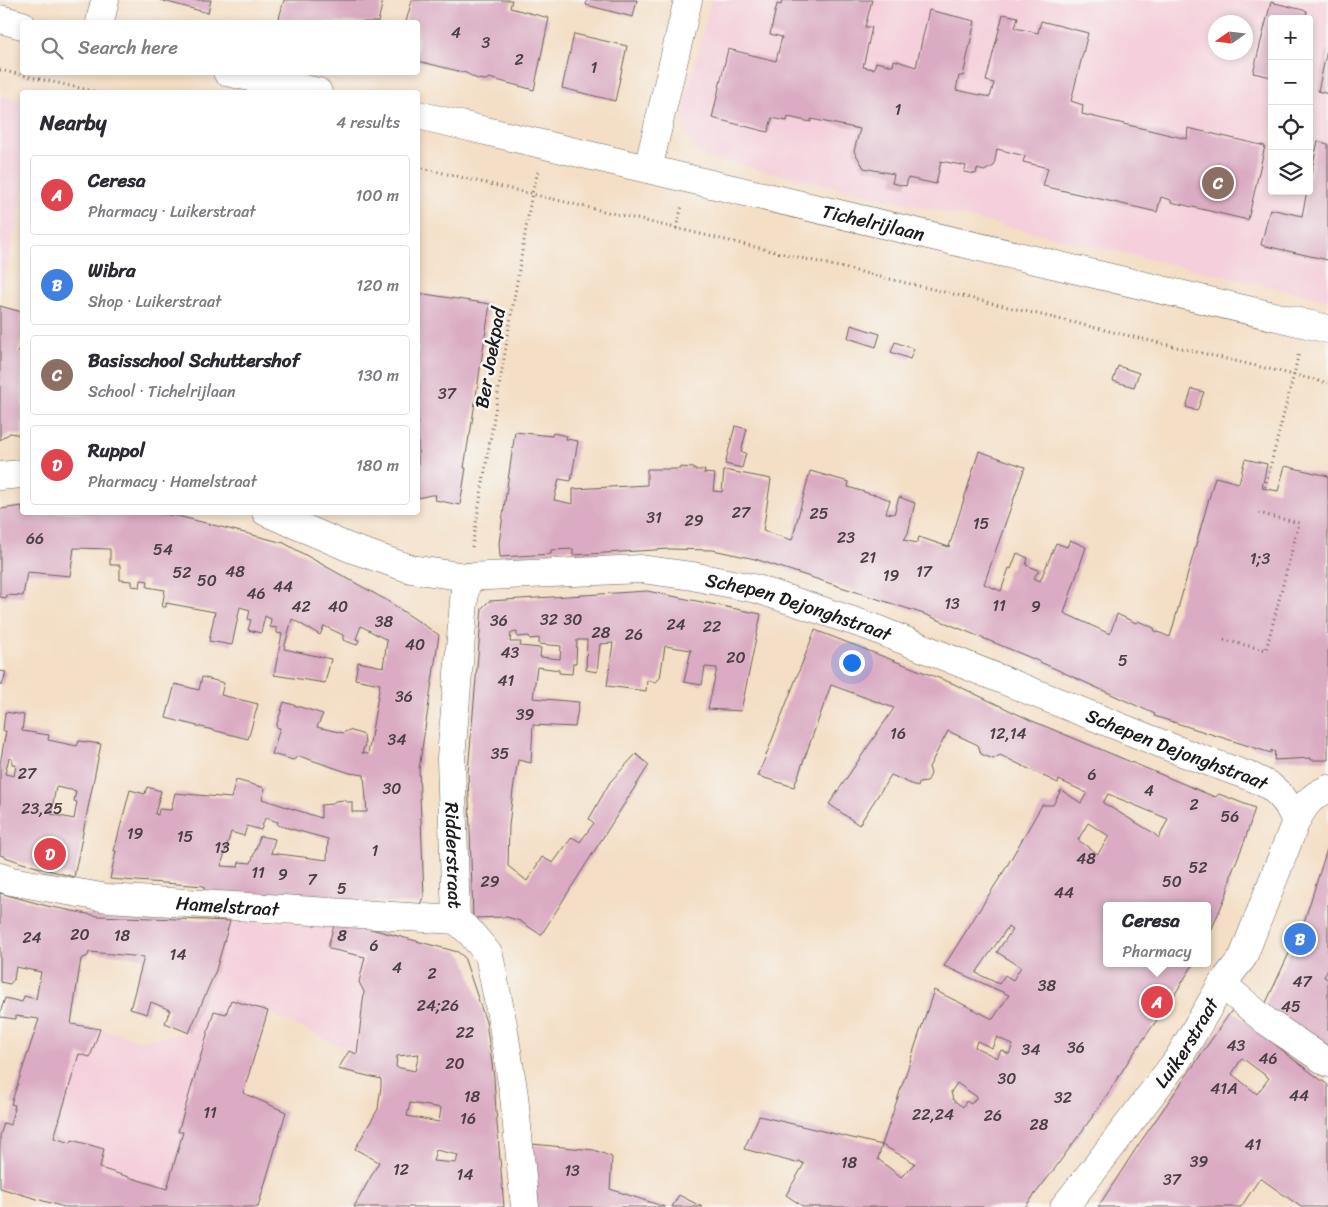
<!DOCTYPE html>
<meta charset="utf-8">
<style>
:root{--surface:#fff;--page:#f7f7f7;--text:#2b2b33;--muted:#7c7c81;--line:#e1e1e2;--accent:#d1495b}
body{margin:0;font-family:Sriracha,sans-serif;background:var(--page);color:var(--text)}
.controls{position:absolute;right:15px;top:15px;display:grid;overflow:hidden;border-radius:5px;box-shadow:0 2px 8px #0003}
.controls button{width:45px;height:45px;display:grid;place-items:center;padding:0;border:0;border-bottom:1px solid var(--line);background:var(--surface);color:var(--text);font:25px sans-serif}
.compass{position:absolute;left:1208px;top:15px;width:45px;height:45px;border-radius:50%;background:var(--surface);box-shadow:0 2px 8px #0003;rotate:256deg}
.you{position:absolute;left:851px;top:662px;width:18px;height:18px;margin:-12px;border:4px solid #fff;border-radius:50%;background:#1a73e8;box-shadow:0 0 0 8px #1a73e833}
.badge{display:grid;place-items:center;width:32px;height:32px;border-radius:50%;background:var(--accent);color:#fff;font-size:16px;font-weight:700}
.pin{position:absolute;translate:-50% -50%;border:2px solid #fff;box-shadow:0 1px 5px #0006}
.popup{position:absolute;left:1103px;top:902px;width:108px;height:65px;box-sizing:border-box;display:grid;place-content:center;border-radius:5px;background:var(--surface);filter:drop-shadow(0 1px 4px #0005);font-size:16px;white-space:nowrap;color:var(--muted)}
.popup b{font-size:19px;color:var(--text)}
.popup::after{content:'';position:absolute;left:50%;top:100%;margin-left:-10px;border:10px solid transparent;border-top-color:var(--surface)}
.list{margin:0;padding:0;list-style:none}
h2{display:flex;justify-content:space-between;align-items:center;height:65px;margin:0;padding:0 20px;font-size:21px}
h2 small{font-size:16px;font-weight:400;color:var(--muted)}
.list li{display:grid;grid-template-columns:32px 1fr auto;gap:15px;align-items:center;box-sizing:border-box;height:80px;margin:0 10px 10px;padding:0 10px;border:1px solid var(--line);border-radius:5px}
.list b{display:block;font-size:19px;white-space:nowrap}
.list p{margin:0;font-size:16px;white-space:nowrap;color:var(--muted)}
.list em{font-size:16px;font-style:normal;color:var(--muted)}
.icon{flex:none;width:28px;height:28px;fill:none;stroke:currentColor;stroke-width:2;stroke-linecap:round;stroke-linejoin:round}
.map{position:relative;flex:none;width:1328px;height:1207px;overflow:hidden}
.search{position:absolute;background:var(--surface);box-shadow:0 2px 8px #0003;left:20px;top:20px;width:400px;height:55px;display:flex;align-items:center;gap:12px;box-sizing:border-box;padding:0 18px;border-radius:5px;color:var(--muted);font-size:19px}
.panel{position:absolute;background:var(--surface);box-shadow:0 2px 8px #0003;left:20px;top:90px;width:400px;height:425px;border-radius:5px}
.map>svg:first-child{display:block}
</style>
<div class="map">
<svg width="1328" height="1207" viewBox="0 0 1328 1207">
<rect width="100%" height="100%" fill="#f6f6f2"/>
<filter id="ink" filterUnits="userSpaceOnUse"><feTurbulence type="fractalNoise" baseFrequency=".02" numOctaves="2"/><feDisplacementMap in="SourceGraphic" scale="10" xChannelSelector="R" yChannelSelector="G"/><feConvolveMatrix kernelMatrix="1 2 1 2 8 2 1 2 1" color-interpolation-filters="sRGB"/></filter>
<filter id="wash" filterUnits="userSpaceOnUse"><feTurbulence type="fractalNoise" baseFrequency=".0096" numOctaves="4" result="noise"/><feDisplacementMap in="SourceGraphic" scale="20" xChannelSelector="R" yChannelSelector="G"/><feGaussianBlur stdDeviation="1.12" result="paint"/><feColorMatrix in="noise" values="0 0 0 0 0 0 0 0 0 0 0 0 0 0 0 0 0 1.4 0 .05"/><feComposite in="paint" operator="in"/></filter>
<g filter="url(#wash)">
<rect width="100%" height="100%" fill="#f4dec5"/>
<path fill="#f5cfdb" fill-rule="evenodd" d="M 711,0 L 1328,0 L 1328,300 L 708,158 L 693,149 L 686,135 L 682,117 ZM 1272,19 L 1309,19 L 1309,191 L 1272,191 ZM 1216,22 L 1246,22 L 1246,52 L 1216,52 Z
M 0,96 L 22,101 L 22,199 L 0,296 Z
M 230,921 L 335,922 L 328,946 L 330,948 L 365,957 L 359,982 L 364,992 L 357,1054 L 268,1012 L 210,1207 L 0,1136 L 4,1123 L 10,1125 L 15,1106 L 11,1104 L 39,1019 L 100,1029 L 141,1040 L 189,1033 L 216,970 Z"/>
<g id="blocks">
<path fill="#daabc2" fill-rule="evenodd" d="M 160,0 L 211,0 L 208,13 Z
M 284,0 L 383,0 L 378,22 L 278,22 Z
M 412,0 L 512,0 L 510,8 L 549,18 L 534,90 L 489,78 L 486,80 L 477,79 L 466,73 L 418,61 L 418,22 L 406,22 Z
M 587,0 L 637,0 L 633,17 L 586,5 Z
M 782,0 L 872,0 L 865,27 L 872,27 L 863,67 L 874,69 L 876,62 L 893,66 L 894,60 L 916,67 L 929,10 L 975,21 L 963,76 L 959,76 L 956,90 L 990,97 L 994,83 L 986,81 L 1003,14 L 1018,17 L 1015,28 L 1038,33 L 1041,21 L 1088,33 L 1071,101 L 1083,105 L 1082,114 L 1187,139 L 1188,128 L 1265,146 L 1248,220 L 1171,202 L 1171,200 L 1161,197 L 1157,212 L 1043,186 L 1048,168 L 1023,162 L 1025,156 L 997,149 L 994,166 L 984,171 L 977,169 L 976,174 L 964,172 L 966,166 L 941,161 L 936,184 L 908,178 L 906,186 L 892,183 L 894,174 L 864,168 L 854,151 L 860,129 L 811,119 L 811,122 L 788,117 L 787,121 L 772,118 L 768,132 L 712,118 L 728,49 L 776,61 L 782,37 L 770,34 L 777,4 L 781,5 Z
M 1271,2 L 1307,11 L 1305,19 L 1272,19 L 1272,77 L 1253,73 Z
M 574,34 L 627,46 L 615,101 L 562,88 Z
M 1327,50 L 1328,50 L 1328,94 L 1318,91 Z
M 1318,141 L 1328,144 L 1328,260 L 1261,245 L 1270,209 L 1302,216 L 1307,191 L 1309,191 L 1309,182 Z
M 418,293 L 490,304 L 470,435 L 469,436 L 464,468 L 466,468 L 460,505 L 435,500 L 436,495 L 431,495 L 418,498 Z
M 0,306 L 22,312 L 22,338 L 18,352 L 22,353 L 22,435 L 10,433 L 0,440 Z
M 851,325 L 880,334 L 876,347 L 848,338 Z
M 895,342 L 914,349 L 910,359 L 891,352 Z
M 1118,366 L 1139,373 L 1134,387 L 1113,381 Z
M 1192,389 L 1204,392 L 1197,411 L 1186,407 Z
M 735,426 L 747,429 L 741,452 L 746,453 L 742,468 L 725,464 Z
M 515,432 L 552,436 L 553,433 L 567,436 L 566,439 L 578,441 L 571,481 L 559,479 L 554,500 L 573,504 L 573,489 L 647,485 L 647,469 L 680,469 L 680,467 L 694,468 L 694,470 L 705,470 L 704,473 L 715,474 L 713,491 L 722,492 L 724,470 L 771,479 L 763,531 L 792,540 L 810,471 L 849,482 L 848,487 L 874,495 L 874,494 L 890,500 L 886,513 L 894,514 L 899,497 L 915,503 L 908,533 L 904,540 L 917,543 L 919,537 L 949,547 L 979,451 L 1025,467 L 984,584 L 1001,591 L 1009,568 L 1011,569 L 1017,553 L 1028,558 L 1026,565 L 1039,570 L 1034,578 L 1040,581 L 1056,543 L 1067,547 L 1070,540 L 1086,547 L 1064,613 L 1110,634 L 1117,614 L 1136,623 L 1138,621 L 1154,628 L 1155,631 L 1170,637 L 1215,477 L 1239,483 L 1245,459 L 1267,464 L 1262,488 L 1278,491 L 1285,466 L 1328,476 L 1328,760 L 1311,760 L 1311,758 L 1274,760 L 1275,752 L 1271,750 L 1271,753 L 1154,716 L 1155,714 L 1029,657 L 924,614 L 755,559 L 713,550 L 670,549 L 573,555 L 573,549 L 551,550 L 551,554 L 500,557 L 499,543 Z
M 22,506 L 22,512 L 146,512 L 178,516 L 284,543 L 386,600 L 439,635 L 419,769 L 424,896 L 420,904 L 204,895 L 204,886 L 110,879 L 116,851 L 114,851 L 130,790 L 145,794 L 147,787 L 161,791 L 155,814 L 158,815 L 159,809 L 171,810 L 175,793 L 231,798 L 236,780 L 265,788 L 262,799 L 321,818 L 321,805 L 332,804 L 335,801 L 344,800 L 347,802 L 352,802 L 352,812 L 367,812 L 364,775 L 350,773 L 299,756 L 293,760 L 272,754 L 280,728 L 276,727 L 284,702 L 323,714 L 317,727 L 343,733 L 349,730 L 364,735 L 365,744 L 362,753 L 368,754 L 380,684 L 355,679 L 358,662 L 383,667 L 387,641 L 385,639 L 361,626 L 356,639 L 359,640 L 357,645 L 343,640 L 343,635 L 324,626 L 320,635 L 292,619 L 284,649 L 331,659 L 325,683 L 274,675 L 282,634 L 277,633 L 277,628 L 270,627 L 271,619 L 265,616 L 261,633 L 248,630 L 251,620 L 248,619 L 250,610 L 240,607 L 232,645 L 209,641 L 215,612 L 166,603 L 166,607 L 162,607 L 165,590 L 147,587 L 148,581 L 141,580 L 140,587 L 132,586 L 132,581 L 120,580 L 120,565 L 110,565 L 110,549 L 74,548 L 70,576 L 27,572 L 23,596 L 7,595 L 7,598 L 0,597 L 0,509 ZM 265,818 L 278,822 L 277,825 L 328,839 L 327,860 L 271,853 L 275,839 L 260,836 L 251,863 L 239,862 L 238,867 L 221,866 L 231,832 L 244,836 L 247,826 L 261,830 Z
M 647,591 L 761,614 L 741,711 L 708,709 L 717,668 L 705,667 L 702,685 L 684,682 L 691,650 L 665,646 L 660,678 L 656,682 L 647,680 L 646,691 L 607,686 L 613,643 L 600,644 L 597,672 L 586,670 L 587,640 L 577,640 L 576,663 L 573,663 L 572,674 L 559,673 L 559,670 L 537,667 L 533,698 L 579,702 L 575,727 L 533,725 L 531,763 L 518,760 L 513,790 L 509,826 L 508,866 L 527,881 L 542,857 L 553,863 L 572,837 L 580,842 L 594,823 L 589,819 L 610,782 L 636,754 L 649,765 L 541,935 L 520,921 L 507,917 L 473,918 L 468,772 L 482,608 L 489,601 ZM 517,632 L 517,637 L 529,636 L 530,639 L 539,638 L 539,644 L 561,646 L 560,659 L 540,657 L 541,648 L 520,646 L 521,642 L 510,642 L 511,633 Z
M 815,630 L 954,684 L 1030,720 L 1215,797 L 1219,794 L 1255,808 L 1245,840 L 1232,872 L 1227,893 L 1207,940 L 1207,906 L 1107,906 L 1107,963 L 1194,963 L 1175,994 L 1129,1060 L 1098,1109 L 1053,1171 L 1025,1207 L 804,1207 L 786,1195 L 804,1164 L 799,1161 L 796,1163 L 744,1149 L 759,1116 L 882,1145 L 878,1159 L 901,1177 L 915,1163 L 882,1145 L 934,990 L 993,1019 L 1009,995 L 944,966 L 1004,871 L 1042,805 L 1053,805 L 1061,790 L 1081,803 L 1087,793 L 1059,780 L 1058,783 L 1000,755 L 993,759 L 981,754 L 978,745 L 948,731 L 929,767 L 931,774 L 927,782 L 919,783 L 918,787 L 891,775 L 859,825 L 829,804 L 894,708 L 831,685 L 794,787 L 758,776 ZM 1108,794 L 1168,819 L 1159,838 L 1152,832 L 1103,803 ZM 1088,823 L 1109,836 L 1098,854 L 1078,840 ZM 1008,927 L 1012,930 L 997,952 L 1021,967 L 1013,980 L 1005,975 L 999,984 L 976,973 ZM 997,1037 L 1013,1045 L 1009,1054 L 1001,1050 L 997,1058 L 975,1047 L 977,1041 L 992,1048 ZM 957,1083 L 977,1097 L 971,1104 L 966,1101 L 963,1107 L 953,1100 L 951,1092 Z
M 0,671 L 6,672 L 2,685 L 0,685 Z
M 202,677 L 224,683 L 221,695 L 258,704 L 248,739 L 166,718 L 175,684 L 199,690 Z
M 5,712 L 24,715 L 22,731 L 49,735 L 48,740 L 77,746 L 79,741 L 101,744 L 74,877 L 22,863 L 0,855 L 0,764 L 6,731 L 3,731 ZM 9,758 L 12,759 L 12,764 L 16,765 L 14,776 L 5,774 ZM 56,787 L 76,791 L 74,801 L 77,802 L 74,819 L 51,814 Z
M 1328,846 L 1328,969 L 1324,977 L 1328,979 L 1328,1046 L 1264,1007 L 1305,919 Z
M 0,893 L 47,906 L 98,916 L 230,921 L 216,970 L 189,1033 L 165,1023 L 170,1010 L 151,1002 L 147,1014 L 130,1009 L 144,957 L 89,952 L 88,956 L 81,959 L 71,1024 L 100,1029 L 90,1057 L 79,1054 L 54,1138 L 71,1143 L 72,1140 L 104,1149 L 100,1168 L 167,1189 L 183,1132 L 178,1132 L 214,1011 L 226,1014 L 231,1000 L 268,1011 L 243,1093 L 286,1112 L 258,1207 L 64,1207 L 0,1188 L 0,1136 L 4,1123 L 10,1125 L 15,1105 L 11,1104 L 39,1019 L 16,1016 L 16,1019 L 0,1017 L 0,1013 L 5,998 L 22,1002 L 24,996 L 36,999 L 41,972 L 16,967 L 14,979 L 10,984 L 0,982 Z
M 335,922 L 356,925 L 458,952 L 464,957 L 486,1022 L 494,1077 L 496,1111 L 504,1207 L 354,1207 L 379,1162 L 355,1149 L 378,1109 L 381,1086 L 381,1079 L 338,1069 L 349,1051 L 357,1054 L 364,992 L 359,982 L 365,957 L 330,949 L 328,946 ZM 419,1054 L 415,1071 L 396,1067 L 397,1056 ZM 410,1103 L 441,1108 L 439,1122 L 407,1116 ZM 436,1150 L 458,1155 L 456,1163 L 433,1161 Z
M 1232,1010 L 1286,1053 L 1286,1054 L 1328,1085 L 1328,1207 L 1301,1207 L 1260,1178 L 1241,1207 L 1098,1207 L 1139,1144 ZM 1242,1058 L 1269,1078 L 1257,1094 L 1232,1074 Z
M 532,1144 L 594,1150 L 612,1157 L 610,1189 L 665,1207 L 534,1207 Z
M 679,1195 L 702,1207 L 672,1207 Z"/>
</g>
</g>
<g filter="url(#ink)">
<use href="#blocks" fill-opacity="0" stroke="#686057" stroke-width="1"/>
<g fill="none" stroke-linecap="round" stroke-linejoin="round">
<defs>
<g id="minor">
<path d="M 0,19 L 22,25"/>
<path d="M 100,22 L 105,0"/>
<path d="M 227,72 L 318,92"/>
<path id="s1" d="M 418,115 L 1328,329"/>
<path d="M 648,169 L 688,0"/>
<path d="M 0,476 L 22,474"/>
<path id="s2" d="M 266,512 L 350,548 L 411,569 L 466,577 L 641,569 L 692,576 L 757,589 L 871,627 L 1182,752 L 1254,778 L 1270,786 L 1281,796 L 1288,805 L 1296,821"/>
<path id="s3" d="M 466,577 L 451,758 L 456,920 L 470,932 L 489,955 L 503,1025 L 514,1096 L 525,1207"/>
<path id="s4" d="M 0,877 L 11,881 L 107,898 L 456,920"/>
<path d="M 1222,984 L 1266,1021 L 1328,1063"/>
<path id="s5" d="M 1064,1207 L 1095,1168 L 1178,1059 L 1222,984 L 1243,957 L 1296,821 C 1305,804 1310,797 1328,789"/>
</g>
</defs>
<use href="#minor" stroke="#686057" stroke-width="29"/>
<path stroke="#686057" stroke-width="3" stroke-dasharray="1 4" stroke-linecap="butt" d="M 0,70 L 97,92
M 418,167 L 1328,383
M 676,228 L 682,206
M 1265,487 L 1294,374 L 1299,352
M 472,547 L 532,193 L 538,172
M 1224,640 L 1266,650 L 1299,523 L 1258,513"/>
<use href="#minor" stroke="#fff" stroke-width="28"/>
</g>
</g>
<g text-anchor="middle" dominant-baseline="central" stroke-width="5" stroke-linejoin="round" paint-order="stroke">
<g font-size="16" fill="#4c4046">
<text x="456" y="32">4</text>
<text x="486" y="42">3</text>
<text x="519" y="59">2</text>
<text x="594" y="67">1</text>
<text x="898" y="109">1</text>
<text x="447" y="393">37</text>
<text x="741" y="512">27</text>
<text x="819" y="513">25</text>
<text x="654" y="517">31</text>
<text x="694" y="520">29</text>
<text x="981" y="523">15</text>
<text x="846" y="537">23</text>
<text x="35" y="538">66</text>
<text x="163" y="549">54</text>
<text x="868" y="557">21</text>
<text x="1260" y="558">1;3</text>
<text x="235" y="571">48</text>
<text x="924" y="571">17</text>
<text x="182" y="572">52</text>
<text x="891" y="575">19</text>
<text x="207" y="580">50</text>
<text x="283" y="586">44</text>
<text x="256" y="593">46</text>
<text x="952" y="603">13</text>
<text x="999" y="605">11</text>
<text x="301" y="606">42</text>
<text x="338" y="606">40</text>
<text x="1036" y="606">9</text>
<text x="549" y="619">32</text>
<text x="573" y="619">30</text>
<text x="499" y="620">36</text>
<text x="384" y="621">38</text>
<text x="676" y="624">24</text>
<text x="712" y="626">22</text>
<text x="601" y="632">28</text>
<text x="634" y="634">26</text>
<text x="415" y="644">40</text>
<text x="510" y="652">43</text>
<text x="736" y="657">20</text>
<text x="1123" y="660">5</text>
<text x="506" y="680">41</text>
<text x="404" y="696">36</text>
<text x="525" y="714">39</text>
<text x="898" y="733">16</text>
<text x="1008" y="733">12,14</text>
<text x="397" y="739">34</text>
<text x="500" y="753">35</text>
<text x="27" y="773">27</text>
<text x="1092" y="774">6</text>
<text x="392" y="788">30</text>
<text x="1149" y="790">4</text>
<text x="1194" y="804">2</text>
<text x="42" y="808">23,25</text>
<text x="1230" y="816">56</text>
<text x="135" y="833">19</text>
<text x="185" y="836">15</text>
<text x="222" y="847">13</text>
<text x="375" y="850">1</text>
<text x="1086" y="858">48</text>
<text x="1198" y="867">52</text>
<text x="258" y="872">11</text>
<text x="283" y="874">9</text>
<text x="312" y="879">7</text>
<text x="490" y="881">29</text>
<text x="1172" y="881">50</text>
<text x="342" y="888">5</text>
<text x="1064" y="892">44</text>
<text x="80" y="934">20</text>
<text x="122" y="935">18</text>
<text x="342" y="935">8</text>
<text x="32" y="937">24</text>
<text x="374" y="945">6</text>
<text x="178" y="954">14</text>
<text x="397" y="967">4</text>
<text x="432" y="973">2</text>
<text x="1302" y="981">47</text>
<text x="1047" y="985">38</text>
<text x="438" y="1005">24;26</text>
<text x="1291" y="1006">45</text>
<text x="465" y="1032">22</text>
<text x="1236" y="1045">43</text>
<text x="1076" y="1047">36</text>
<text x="1031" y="1049">34</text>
<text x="1268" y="1058">46</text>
<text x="455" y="1063">20</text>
<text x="1007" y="1078">30</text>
<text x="1224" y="1088">41A</text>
<text x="1299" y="1095">44</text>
<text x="472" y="1096">18</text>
<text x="1063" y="1097">32</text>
<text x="210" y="1112">11</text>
<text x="933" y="1114">22,24</text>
<text x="993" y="1115">26</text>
<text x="468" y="1118">16</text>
<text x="1039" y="1124">28</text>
<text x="1253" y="1144">41</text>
<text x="1199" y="1161">39</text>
<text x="849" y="1162">18</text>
<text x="401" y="1169">12</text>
<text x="572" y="1170">13</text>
<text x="465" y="1174">14</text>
<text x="1172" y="1179">37</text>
</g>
<g font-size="19" fill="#1c1c1c" stroke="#f6f6f2">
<text stroke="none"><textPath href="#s1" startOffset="468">Tichelrijlaan</textPath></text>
<text transform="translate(490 358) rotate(-80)">Ber Joekpad</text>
<text stroke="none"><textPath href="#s2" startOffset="549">Schepen Dejonghstraat</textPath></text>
<text stroke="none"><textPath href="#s2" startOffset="954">Schepen Dejonghstraat</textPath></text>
<text stroke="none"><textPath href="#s3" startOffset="279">Ridderstraat</textPath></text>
<text stroke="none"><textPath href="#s4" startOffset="230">Hamelstraat</textPath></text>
<text stroke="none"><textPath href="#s5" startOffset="205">Luikerstraat</textPath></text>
</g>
</g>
</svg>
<div class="controls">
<button>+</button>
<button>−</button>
<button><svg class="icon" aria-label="locate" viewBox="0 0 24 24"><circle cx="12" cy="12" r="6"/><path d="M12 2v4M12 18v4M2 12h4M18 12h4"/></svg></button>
<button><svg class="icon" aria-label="layers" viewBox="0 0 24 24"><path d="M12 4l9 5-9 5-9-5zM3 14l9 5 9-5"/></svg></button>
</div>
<svg class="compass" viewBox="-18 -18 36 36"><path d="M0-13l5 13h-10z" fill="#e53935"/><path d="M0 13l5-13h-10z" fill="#7c7c81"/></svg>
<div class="you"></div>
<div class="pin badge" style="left:1157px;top:1002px;background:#e0444e">A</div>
<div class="popup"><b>Ceresa</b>Pharmacy</div>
<div class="pin badge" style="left:1300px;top:939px;background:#3f7fe0">B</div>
<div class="pin badge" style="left:1218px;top:183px;background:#8d6e63">C</div>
<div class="pin badge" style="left:50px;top:854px;background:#e0444e">D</div>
<div class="search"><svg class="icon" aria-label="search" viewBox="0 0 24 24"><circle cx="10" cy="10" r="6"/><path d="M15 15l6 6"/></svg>Search here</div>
<section class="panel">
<h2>Nearby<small>4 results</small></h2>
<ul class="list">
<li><span class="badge" style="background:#e0444e">A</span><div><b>Ceresa</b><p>Pharmacy · Luikerstraat</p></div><em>100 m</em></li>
<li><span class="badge" style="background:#3f7fe0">B</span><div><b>Wibra</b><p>Shop · Luikerstraat</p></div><em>120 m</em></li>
<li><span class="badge" style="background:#8d6e63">C</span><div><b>Basisschool Schuttershof</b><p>School · Tichelrijlaan</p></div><em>130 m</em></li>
<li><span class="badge" style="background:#e0444e">D</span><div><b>Ruppol</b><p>Pharmacy · Hamelstraat</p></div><em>180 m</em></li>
</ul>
</section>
</div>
